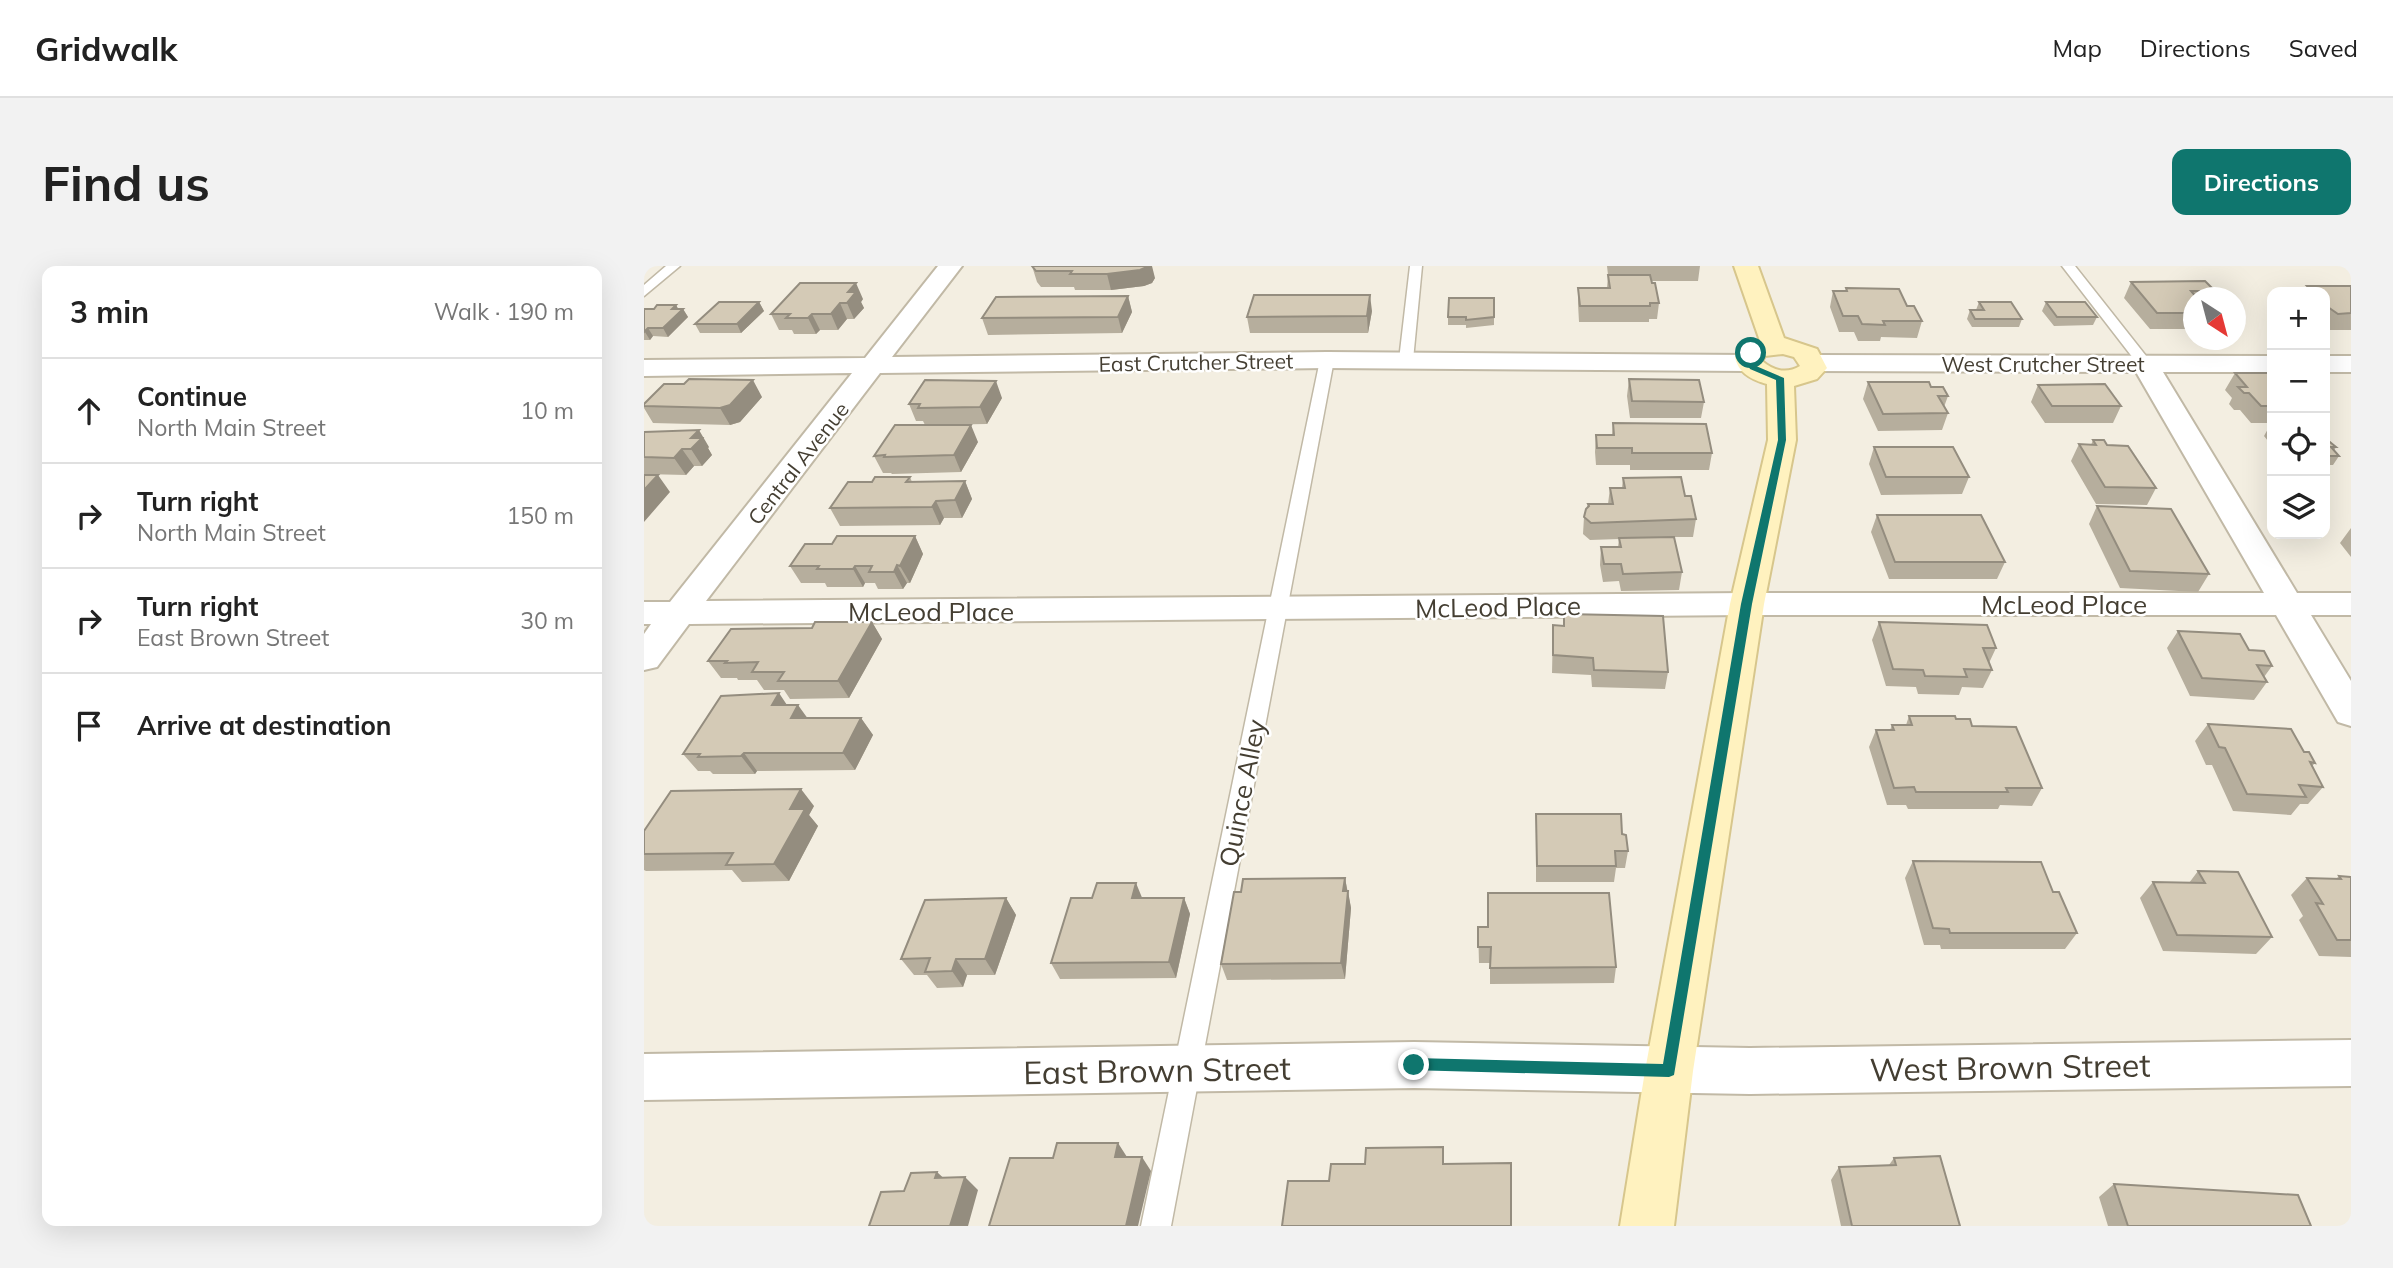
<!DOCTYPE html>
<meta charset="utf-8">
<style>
:root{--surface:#fff;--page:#f2f2f2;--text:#222;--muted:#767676;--line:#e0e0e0;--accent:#0f766e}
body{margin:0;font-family:Mulish,sans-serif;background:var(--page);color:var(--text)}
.controls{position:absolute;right:21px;top:21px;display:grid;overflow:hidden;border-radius:14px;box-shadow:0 7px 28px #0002}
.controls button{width:63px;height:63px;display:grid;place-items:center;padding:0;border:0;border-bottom:2px solid var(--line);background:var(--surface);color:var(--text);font:35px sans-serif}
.compass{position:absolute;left:1539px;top:21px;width:63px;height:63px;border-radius:50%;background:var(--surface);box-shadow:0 7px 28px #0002;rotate:144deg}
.stop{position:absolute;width:21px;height:21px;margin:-16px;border:5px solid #0f766e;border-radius:50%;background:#fff}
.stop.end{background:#0f766e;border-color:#fff;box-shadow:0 2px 7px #0008}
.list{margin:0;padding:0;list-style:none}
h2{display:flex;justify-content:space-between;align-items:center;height:91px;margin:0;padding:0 28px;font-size:30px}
h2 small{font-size:23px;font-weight:400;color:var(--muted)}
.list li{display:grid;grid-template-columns:46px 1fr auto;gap:21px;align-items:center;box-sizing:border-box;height:105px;padding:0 28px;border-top:2px solid var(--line)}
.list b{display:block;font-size:26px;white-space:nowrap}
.list p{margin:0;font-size:23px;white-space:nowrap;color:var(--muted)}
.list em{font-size:23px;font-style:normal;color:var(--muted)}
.icon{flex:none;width:38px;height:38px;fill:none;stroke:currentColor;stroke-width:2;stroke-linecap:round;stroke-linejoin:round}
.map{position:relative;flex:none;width:1707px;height:960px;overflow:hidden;border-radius:14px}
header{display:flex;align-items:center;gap:42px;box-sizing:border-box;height:98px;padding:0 35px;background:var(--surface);border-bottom:2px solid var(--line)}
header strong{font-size:33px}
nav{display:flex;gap:38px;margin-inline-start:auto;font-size:24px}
.intro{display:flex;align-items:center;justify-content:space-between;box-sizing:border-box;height:168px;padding:0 42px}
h1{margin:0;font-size:49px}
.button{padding:18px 32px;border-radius:14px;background:var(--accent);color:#fff;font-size:24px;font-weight:700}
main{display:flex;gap:42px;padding:0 42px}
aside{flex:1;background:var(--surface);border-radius:14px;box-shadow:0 7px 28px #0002}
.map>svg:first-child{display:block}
</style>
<header>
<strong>Gridwalk</strong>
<nav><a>Map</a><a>Directions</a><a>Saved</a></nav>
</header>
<div class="intro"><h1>Find us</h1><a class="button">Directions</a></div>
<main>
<aside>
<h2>3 min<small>Walk · 190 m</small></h2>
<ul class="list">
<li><svg class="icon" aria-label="ahead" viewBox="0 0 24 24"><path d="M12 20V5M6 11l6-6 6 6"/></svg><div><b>Continue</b><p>North Main Street</p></div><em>10 m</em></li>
<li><svg class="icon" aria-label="right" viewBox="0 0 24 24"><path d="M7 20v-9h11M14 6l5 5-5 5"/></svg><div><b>Turn right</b><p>North Main Street</p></div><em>150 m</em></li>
<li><svg class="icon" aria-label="right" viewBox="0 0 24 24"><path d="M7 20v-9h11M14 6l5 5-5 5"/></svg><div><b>Turn right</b><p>East Brown Street</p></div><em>30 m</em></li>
<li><svg class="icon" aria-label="arrive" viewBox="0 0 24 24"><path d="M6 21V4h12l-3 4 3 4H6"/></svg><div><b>Arrive at destination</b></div></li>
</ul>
</aside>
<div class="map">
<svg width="1707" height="960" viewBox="0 0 1707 960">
<rect width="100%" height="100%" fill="#f3eee1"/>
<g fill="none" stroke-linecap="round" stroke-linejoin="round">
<defs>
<path id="lane" d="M 22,0 L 36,0 L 0,30 L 0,19 Z
M 766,0 L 778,0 L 769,94 L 762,98 L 755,94 Z
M 1418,0 L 1431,0 L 1506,95 L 1506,101 L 1496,101 Z
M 683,90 L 690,94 L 527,960 L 497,960 L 676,94 Z"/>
<path id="street" d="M 294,0 L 318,0 L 248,91 L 683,86 L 1105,89 L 1114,91 L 1118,97 L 1114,103 L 1105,105 L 683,102 L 236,107 L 62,335 L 1103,327 L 1620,327 L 1492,106 L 1170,105 L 1161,103 L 1157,97 L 1161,91 L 1170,89 L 1628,90 L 1628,106 L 1519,106 L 1653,327 L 1707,327 L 1707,349 L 1667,349 L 1707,415 L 1707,460 L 1694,456 L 1632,349 L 1103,349 L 45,358 L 13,401 L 0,404 L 0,368 L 7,358 L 0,358 L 0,336 L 26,336 L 208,107 L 0,110 L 0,94 L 221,92 Z
M 1681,90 L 1707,90 L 1707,106 L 1681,106 Z
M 1707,774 L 1707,820 L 1106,828 L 770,822 L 0,834 L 0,788 L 770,776 L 1106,782 Z"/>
<path id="secondary" d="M 1090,0 L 1114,0 L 1140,72 L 1173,83 L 1183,102 L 1173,113 L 1150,120 L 1152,174 L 1120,338 L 1049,805 L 1030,960 L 976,960 L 1001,805 L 1086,338 L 1124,174 L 1123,118 C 1108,114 1094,107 1091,91 C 1098,81 1104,77 1116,75 ZM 1139,88 L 1150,91 L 1156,100 C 1143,108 1130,105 1118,95 L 1121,90 Z"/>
</defs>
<use href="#lane" stroke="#c1b9a6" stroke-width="3"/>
<use href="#street" stroke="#c1b9a6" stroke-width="4"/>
<use href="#secondary" stroke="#d7c68c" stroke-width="4"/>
<use href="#lane" fill="#fff" fill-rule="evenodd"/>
<use href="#street" fill="#fff" fill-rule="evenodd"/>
<use href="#secondary" fill="#fff2bf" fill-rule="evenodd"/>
</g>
<path fill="#b6ae9d" d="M 388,0 L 511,12 L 508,17 L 500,20 L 467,24 L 431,24 L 430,21 L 397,21 L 393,16 Z
M 963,0 L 1056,0 L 1054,15 L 1008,15 L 1015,37 L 1013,53 L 1005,53 L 1005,56 L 935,56 L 934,38 L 934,22 L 963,22 L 964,9 Z
M 1487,16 L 1571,25 L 1568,32 L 1550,32 L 1550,63 L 1506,63 L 1480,32 Z
M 1663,20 L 1707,20 L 1707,64 L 1684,64 L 1681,61 L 1681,26 L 1660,26 Z
M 1202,22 L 1263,40 L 1278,55 L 1273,72 L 1237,71 L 1236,75 L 1214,75 L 1210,66 L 1195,66 L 1186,41 L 1189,25 L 1202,25 Z
M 484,30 L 488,46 L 478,67 L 344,69 L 338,52 Z
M 850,32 L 850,59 L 822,62 L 822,59 L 804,59 L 804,51 Z
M 219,33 L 217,36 L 220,42 L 210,53 L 203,53 L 194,64 L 176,64 L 172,68 L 150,68 L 148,64 L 135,64 L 127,48 Z
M 115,36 L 120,45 L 97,67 L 56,67 L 51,58 Z
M 1335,36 L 1378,53 L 1375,61 L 1328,61 L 1323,53 L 1326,44 L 1332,44 Z
M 1402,36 L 1453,51 L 1449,59 L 1410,60 L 1398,45 Z
M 32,39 L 34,43 L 39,43 L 44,51 L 24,71 L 9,70 L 6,74 L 0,74 L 0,43 L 10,43 Z
M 728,45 L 724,67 L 606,67 L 603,51 Z
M 1591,107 L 1628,107 L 1628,157 L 1607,157 L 1596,144 L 1590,144 L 1585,138 L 1588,132 L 1581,124 Z
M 985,113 L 1060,136 L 1057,152 L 986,152 L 983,130 Z
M 1224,116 L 1287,121 L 1304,130 L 1300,141 L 1304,147 L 1298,164 L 1234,165 L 1219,133 Z
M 1394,119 L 1477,140 L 1469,157 L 1401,157 L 1387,136 Z
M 118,131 L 96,156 L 86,159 L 9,157 L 0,142 L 0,138 Z
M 358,132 L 343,158 L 281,159 L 279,155 L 272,155 L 265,138 Z
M 969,157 L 1068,187 L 1065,204 L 986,204 L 986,199 L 952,199 L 951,186 L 952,169 L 968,169 Z
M 1625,161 L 1628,161 L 1628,180 L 1620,170 Z
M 0,166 L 65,181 L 64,182 L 68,189 L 58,200 L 50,200 L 42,209 L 0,208 Z
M 1681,172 L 1692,181 L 1690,185 L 1695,190 L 1689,199 L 1681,199 Z
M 1449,174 L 1463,179 L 1512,222 L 1503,239 L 1452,238 L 1427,195 L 1435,178 L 1447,179 Z
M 334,176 L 317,206 L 248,208 L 247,207 L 239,207 L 230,190 Z
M 1230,181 L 1325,211 L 1318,228 L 1237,229 L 1225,198 Z
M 266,211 L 268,216 L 321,215 L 328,233 L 318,252 L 300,252 L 296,259 L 196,260 L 186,242 L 228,216 Z
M 979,212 L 1041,230 L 1052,253 L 1049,271 L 1030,271 L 1038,306 L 1035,324 L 977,325 L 975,315 L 959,316 L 956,299 L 957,281 L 974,281 L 975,273 L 946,274 L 939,268 L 940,251 L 944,238 L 964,238 L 966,222 L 978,222 Z
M 1453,240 L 1565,308 L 1554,326 L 1476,322 L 1445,258 Z
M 1233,249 L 1361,296 L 1353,313 L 1245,313 L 1227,266 Z
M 1707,262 L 1707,291 L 1696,277 Z
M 271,270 L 279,288 L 266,317 L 263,317 L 259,323 L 234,323 L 231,317 L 221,317 L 219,321 L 183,321 L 181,317 L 157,317 L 146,300 L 188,278 Z
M 920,348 L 1024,406 L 1021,423 L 948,421 L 947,409 L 908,407 L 909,359 L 920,360 Z
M 228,356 L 238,373 L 205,432 L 146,433 L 140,424 L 120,424 L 113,414 L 94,414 L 93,412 L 77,412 L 64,395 L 168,362 Z
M 1235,356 L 1352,382 L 1345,397 L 1348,404 L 1339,422 L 1318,421 L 1315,429 L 1274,428 L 1272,421 L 1242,420 L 1228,374 Z
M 1534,365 L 1605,384 L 1628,400 L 1620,411 L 1623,416 L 1610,434 L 1546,430 L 1523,382 Z
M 143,439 L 164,452 L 217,452 L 229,469 L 211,504 L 113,505 L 111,508 L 69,508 L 66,505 L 54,505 L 39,488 Z
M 1265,450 L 1312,453 L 1328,460 L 1398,522 L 1388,540 L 1356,539 L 1354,543 L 1264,543 L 1262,539 L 1243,539 L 1225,481 L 1232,464 L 1246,464 L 1248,459 L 1262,459 Z
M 1564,458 L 1660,486 L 1671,497 L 1668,500 L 1679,521 L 1664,538 L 1656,538 L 1647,549 L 1589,545 L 1568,499 L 1562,499 L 1551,475 Z
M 170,540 L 165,549 L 174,560 L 145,615 L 98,616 L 88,604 L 2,605 L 0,604 L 0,565 Z
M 892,548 L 978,568 L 984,585 L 981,602 L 972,602 L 970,616 L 892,616 Z
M 1269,595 L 1409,626 L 1433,667 L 1421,683 L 1297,683 L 1296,679 L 1280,679 L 1261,612 Z
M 1554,605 L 1628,671 L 1612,688 L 1519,685 L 1496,632 L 1509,616 L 1545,617 Z
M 1695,610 L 1707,611 L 1707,691 L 1675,690 L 1655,654 L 1659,650 L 1647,629 L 1663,612 L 1692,613 Z
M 701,612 L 707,642 L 701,713 L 583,714 L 577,698 L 597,626 Z
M 362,632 L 372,649 L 351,709 L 323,709 L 319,721 L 293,722 L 283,709 L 270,709 L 257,693 Z
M 498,632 L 540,632 L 546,648 L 532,712 L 416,713 L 407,697 Z
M 834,661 L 972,701 L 970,717 L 846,718 L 846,697 L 835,697 Z
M 1250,892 L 1316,960 L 1197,960 L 1187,914 L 1195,901 L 1245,899 Z
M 1470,918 L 1667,960 L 1464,960 L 1455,931 Z"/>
<path fill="#948d7f" d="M 505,0 L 508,0 L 511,12 L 508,17 L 500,20 L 467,24 L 463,8 Z
M 212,17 L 219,33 L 217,36 L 220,42 L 210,53 L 203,37 L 204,26 Z
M 726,29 L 728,45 L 724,67 L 723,50 Z
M 484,30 L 488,46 L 478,67 L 474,51 Z
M 115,36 L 120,45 L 97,67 L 93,58 Z
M 196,37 L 203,53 L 194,64 L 187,48 Z
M 32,39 L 36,46 L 39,43 L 44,51 L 24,71 L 19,62 L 28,43 Z
M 168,48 L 176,64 L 172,68 L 164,52 Z
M 4,62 L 9,70 L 6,74 L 1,66 Z
M 109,114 L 118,131 L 96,156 L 86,159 L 76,142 Z
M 352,115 L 358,132 L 343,158 L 336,141 Z
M 327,159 L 334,176 L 317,206 L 310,189 Z
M 55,164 L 65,181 L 64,182 L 68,189 L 58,200 L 47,183 L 47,172 Z
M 38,183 L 50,200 L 42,209 L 30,192 Z
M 14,209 L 26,226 L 0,256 L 0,224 Z
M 321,215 L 328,233 L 318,252 L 311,234 Z
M 292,235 L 300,252 L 296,259 L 288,241 Z
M 271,270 L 279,288 L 266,317 L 256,300 Z
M 253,299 L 263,317 L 259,323 L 250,306 Z
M 211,300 L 221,317 L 219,321 L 209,303 Z
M 228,356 L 238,373 L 205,432 L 194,415 Z
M 135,427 L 147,445 L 128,439 Z
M 154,439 L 167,457 L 147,452 Z
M 217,452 L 229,469 L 211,504 L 199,487 Z
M 100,487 L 113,505 L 111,508 L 97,490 Z
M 157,523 L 170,540 L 165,549 L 174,560 L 145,615 L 130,598 L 146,543 Z
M 701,612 L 704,629 L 699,625 Z
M 492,617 L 499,634 L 488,632 Z
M 704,625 L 707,642 L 701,713 L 697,697 Z
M 362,632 L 372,649 L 351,709 L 341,693 Z
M 540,632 L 546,648 L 532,712 L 525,696 Z
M 312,693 L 323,709 L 319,721 L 308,705 Z
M 474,877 L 483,891 L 471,891 Z
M 498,891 L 507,905 L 494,960 L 482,960 Z
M 293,906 L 307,919 L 291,912 Z
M 321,911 L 334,924 L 324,960 L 306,960 Z"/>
<path fill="#d4cab6" stroke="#948d7f" stroke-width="2" d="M 388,0 L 505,0 L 496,4 L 463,8 L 426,8 L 428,5 L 392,5 Z
M 964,9 L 1006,9 L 1008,17 L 1011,17 L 1015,37 L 1006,37 L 1006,40 L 936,40 L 934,22 L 966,22 Z
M 1561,15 L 1571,25 L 1547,25 L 1553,32 L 1550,32 L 1550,47 L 1513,47 L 1487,16 Z
M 156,17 L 212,17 L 204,26 L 212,26 L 203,37 L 196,37 L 187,48 L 168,48 L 164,52 L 142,52 L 146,48 L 127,48 Z
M 1663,20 L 1707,20 L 1707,47 L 1694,48 L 1681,39 L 1681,26 L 1669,26 Z
M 1202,22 L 1255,23 L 1263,40 L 1270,40 L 1278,55 L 1239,55 L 1241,59 L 1218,58 L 1214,50 L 1199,50 L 1189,25 L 1203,25 Z
M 610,29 L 726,29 L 723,50 L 603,51 Z
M 484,30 L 474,51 L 338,52 L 352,31 Z
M 805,32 L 850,32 L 850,51 L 822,54 L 822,51 L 804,51 Z
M 75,36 L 115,36 L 93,58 L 51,58 Z
M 1335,36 L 1367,36 L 1378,53 L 1331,53 L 1326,44 L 1340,44 Z
M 1402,36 L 1441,36 L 1453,51 L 1413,51 Z
M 13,39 L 32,39 L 28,43 L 39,43 L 19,62 L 4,62 L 0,66 L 0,43 L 10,43 Z
M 1591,107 L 1628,107 L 1628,140 L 1617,140 L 1605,127 L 1600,127 L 1594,121 L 1603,121 Z
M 45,113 L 109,114 L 86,139 L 76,142 L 0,140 L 0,138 L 20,118 L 40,118 Z
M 985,113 L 1055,114 L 1060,136 L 988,135 Z
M 281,114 L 352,115 L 336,141 L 274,142 L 276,138 L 265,138 Z
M 1224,116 L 1285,116 L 1287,121 L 1299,121 L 1304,130 L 1294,130 L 1304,147 L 1239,148 Z
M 1461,118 L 1477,140 L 1408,140 L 1394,119 Z
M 969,157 L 1062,158 L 1068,187 L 988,187 L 988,182 L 953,182 L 952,169 L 970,169 Z
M 251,159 L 327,159 L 310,189 L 240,191 L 241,189 L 230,190 Z
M 55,164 L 47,172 L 58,172 L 47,183 L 38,183 L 30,192 L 0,191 L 0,166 Z
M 1681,172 L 1692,181 L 1687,181 L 1695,190 L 1681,190 Z
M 1449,174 L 1460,174 L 1463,179 L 1484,180 L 1512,222 L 1461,221 L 1435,178 L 1452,179 Z
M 1230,181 L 1309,181 L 1325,211 L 1242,211 Z
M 0,209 L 14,209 L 0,224 Z
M 231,211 L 266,211 L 262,216 L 321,215 L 311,234 L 292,235 L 288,241 L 186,242 L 204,216 L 228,216 Z
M 1037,211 L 1041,230 L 1047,230 L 1052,253 L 947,257 L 940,251 L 942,243 L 945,240 L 944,238 L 969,238 L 966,222 L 981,222 L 979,212 Z
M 1453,240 L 1527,243 L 1565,308 L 1486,305 Z
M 1233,249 L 1337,249 L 1361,296 L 1251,296 Z
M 193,270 L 271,270 L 256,300 L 253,299 L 250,306 L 225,306 L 228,300 L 211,300 L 209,303 L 173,303 L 175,300 L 146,300 L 161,278 L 188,278 Z
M 1030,271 L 1038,306 L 979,308 L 977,298 L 960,298 L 957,281 L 977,281 L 975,272 Z
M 920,348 L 1019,350 L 1024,406 L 950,404 L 949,392 L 909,389 L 909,359 L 920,360 Z
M 171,356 L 228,356 L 194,415 L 134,415 L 140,406 L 108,406 L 114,396 L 81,397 L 83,395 L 64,395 L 87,363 L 168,362 Z
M 1235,356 L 1343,359 L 1352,382 L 1339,382 L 1348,404 L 1320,403 L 1323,411 L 1281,410 L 1279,404 L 1249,403 Z
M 1534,365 L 1596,368 L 1605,384 L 1620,385 L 1628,400 L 1613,399 L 1623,416 L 1558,412 Z
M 135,427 L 128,439 L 154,439 L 147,452 L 217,452 L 199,487 L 100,487 L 97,490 L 54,491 L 56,488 L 39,488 L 77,430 Z
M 1265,450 L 1311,450 L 1312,453 L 1326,453 L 1328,460 L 1372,461 L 1398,522 L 1362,522 L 1364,526 L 1272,526 L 1270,521 L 1250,522 L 1232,464 L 1250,464 L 1248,459 L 1268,459 Z
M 1564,458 L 1647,463 L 1660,486 L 1665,486 L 1671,497 L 1666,496 L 1679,521 L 1655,519 L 1662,531 L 1603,528 L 1581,482 L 1575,481 Z
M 157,523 L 146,543 L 161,543 L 130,598 L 82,599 L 89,587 L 0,588 L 0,565 L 27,525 Z
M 892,548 L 977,548 L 978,568 L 982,569 L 984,585 L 971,585 L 972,600 L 893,600 Z
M 1269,595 L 1397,596 L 1409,626 L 1415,626 L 1433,667 L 1306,667 L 1305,663 L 1289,662 Z
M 1554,605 L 1594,606 L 1628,671 L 1533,669 L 1509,616 L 1561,617 Z
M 1695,610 L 1707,611 L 1707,674 L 1693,674 L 1672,637 L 1679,638 L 1663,612 L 1697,613 Z
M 701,612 L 699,625 L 704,625 L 697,697 L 577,698 L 590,626 L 597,626 L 599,613 Z
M 453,617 L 492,617 L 488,632 L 540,632 L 525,696 L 407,697 L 427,632 L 448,632 Z
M 844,627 L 965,627 L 972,701 L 846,702 L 847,681 L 834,681 L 834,661 L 844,661 Z
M 362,632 L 341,693 L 312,693 L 308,705 L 281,706 L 286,692 L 257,693 L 281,634 Z
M 413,877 L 474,877 L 471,891 L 498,891 L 482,960 L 345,960 L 366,892 L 409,892 Z
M 799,881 L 799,898 L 867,897 L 867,960 L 638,960 L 644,915 L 685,915 L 687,898 L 721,898 L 722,882 Z
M 1296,890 L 1316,960 L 1208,960 L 1195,901 L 1252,899 L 1250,892 Z
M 293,906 L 291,912 L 321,911 L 306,960 L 225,960 L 237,926 L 260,925 L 267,907 Z
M 1470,918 L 1654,929 L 1667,960 L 1484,960 Z"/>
<path fill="#0f766e" d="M 1105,85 L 1111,87 L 1108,92 L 1112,100 L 1140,112 L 1142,174 L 1108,338 L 1030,809 L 1025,811 L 765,804 L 763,799 L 765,794 L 770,792 L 1019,798 L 1097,338 L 1134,174 L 1132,114 L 1106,103 L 1100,92 Z"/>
<g text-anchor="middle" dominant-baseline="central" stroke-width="5" stroke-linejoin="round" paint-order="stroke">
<g font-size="21" fill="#443e32" stroke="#fff">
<text transform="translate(552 96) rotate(-1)">East Crutcher Street</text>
<text x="1399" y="98">West Crutcher Street</text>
<text transform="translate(154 197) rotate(-52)">Central Avenue</text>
</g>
<g font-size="26" fill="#443e32" stroke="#fff">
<text x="1420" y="338">McLeod Place</text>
<text transform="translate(854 341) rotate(-1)">McLeod Place</text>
<text x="287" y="345">McLeod Place</text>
<text transform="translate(598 527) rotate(-79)">Quince Alley</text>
</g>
<g font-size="32" fill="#443e32" stroke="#fff">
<text transform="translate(1366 801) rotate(-1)">West Brown Street</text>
<text transform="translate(513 804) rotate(-1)">East Brown Street</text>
</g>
</g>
</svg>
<div class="controls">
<button>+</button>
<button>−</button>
<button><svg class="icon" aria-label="locate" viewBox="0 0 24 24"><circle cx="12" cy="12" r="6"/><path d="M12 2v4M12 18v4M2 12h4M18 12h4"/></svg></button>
<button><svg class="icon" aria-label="layers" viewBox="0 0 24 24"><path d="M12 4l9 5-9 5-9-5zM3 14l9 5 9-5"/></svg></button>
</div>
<svg class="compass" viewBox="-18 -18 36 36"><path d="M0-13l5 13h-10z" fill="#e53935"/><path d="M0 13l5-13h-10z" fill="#767676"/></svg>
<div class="stop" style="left:1107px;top:87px"></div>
<div class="stop end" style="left:770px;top:799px"></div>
</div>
</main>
